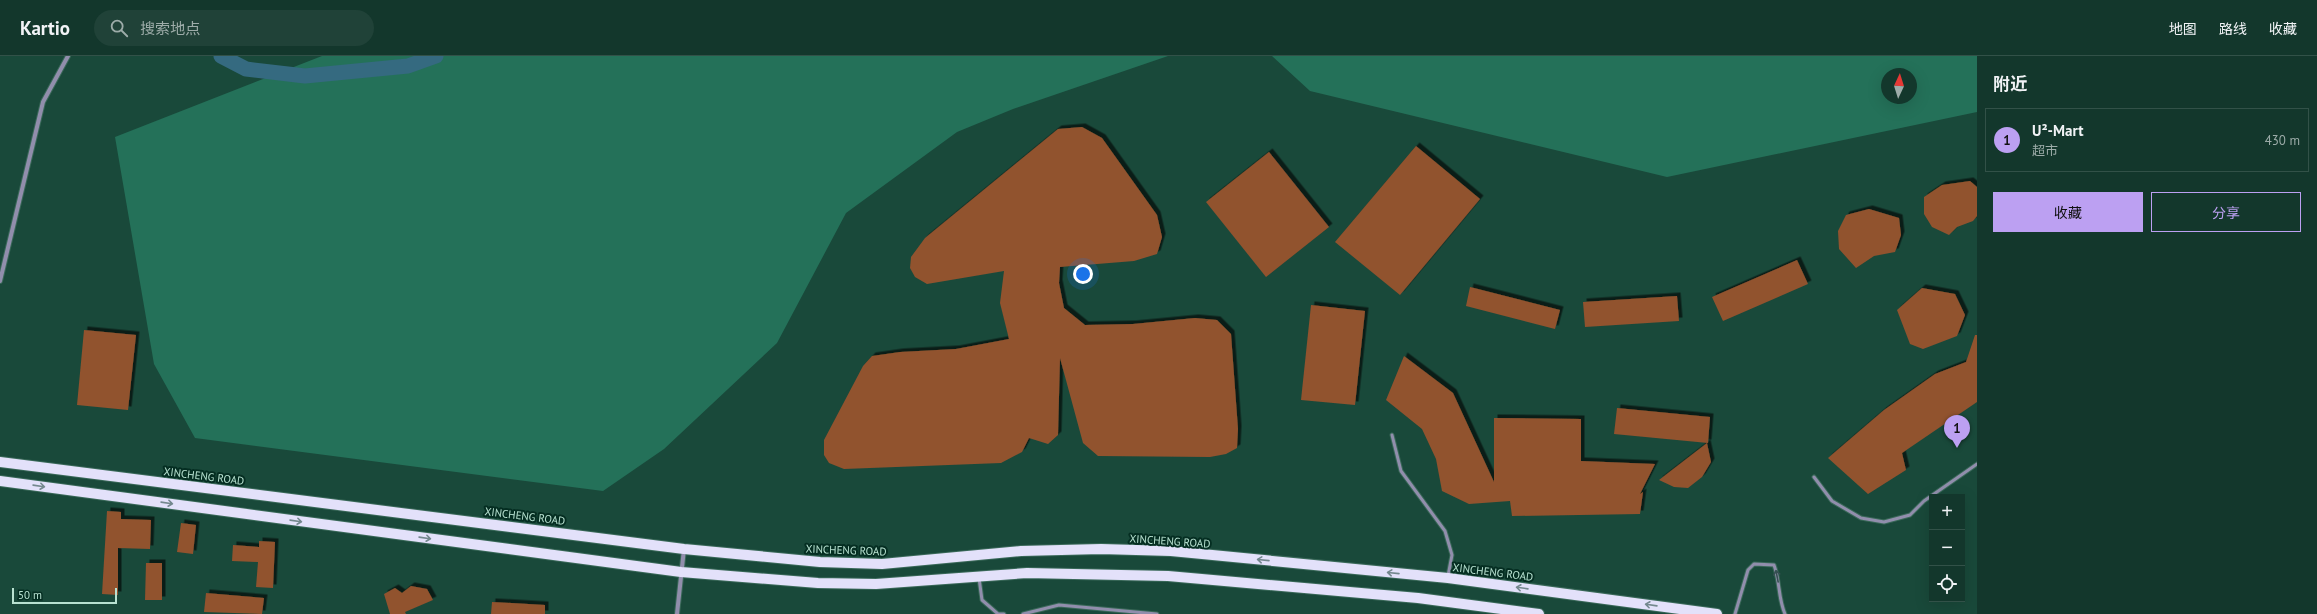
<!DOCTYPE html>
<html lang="zh">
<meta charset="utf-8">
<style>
:root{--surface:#13372c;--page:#204238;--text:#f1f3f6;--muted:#9daca9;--line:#325148;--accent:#bca0f2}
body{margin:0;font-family:"PT Sans","Noto Sans SC",sans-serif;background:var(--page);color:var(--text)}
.controls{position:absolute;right:12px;bottom:12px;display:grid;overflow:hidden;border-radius:0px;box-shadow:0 4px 16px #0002}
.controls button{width:36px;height:36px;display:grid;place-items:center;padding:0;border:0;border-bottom:1px solid var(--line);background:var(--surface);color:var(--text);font:20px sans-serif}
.compass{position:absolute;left:1881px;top:12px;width:36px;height:36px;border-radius:50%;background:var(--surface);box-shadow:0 4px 16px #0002;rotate:4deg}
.scale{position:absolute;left:12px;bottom:10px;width:105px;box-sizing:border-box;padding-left:4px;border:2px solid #b8e2d1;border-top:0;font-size:11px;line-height:14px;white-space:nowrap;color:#b8e2d1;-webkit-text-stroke:3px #052e22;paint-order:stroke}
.you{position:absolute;left:1083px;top:218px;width:14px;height:14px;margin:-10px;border:3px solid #fff;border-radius:50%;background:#1a73e8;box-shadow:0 0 0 6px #1a73e833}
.badge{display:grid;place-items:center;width:26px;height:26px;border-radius:50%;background:var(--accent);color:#111;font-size:13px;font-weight:700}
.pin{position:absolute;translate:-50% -33px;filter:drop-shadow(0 1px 2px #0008)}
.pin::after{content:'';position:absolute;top:21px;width:14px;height:12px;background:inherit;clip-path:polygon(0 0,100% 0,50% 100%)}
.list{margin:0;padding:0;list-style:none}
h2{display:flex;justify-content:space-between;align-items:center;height:52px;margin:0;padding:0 16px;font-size:17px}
h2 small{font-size:13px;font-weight:400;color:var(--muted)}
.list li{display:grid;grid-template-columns:26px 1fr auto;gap:12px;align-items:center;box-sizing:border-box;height:64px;margin:0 8px 8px;padding:0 8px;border:1px solid var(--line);border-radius:0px}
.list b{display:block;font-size:15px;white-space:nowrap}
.list p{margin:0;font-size:13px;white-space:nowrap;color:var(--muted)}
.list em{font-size:13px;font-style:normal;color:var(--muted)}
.actions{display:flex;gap:8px;padding:12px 16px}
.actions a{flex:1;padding:9px 0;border:1px solid var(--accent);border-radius:0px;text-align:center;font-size:14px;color:var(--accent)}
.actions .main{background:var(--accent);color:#111}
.icon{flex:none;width:22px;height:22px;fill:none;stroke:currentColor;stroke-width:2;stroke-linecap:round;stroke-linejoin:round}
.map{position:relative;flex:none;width:1977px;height:558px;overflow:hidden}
header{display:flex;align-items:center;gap:24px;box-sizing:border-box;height:56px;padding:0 20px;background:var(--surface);border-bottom:1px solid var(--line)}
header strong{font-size:19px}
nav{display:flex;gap:22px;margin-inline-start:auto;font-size:14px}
.search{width:280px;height:36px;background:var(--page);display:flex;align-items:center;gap:10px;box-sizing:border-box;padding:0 14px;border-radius:22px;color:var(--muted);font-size:15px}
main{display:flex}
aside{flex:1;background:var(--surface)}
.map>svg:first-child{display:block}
</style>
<header>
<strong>Kartio</strong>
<div class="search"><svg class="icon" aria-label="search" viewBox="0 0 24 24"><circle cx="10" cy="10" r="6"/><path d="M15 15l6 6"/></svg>搜索地点</div>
<nav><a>地图</a><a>路线</a><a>收藏</a></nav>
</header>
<main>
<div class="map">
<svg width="1977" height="558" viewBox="0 0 1977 558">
<defs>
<filter id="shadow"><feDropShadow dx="3.5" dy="-3.5" stdDeviation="0" flood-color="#0009"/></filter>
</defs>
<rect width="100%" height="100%" fill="#19493a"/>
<path fill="#247159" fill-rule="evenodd" d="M 322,0 L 1168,0 L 1013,53 L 957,76 L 846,157 L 777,287 L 664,393 L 603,435 L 195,382 L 154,308 L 115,81 Z
M 1272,0 L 1977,0 L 1977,56 L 1667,121 L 1310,35 ZM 1887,18 L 1911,18 L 1911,42 L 1887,42 Z"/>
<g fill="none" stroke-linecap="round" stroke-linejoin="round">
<path stroke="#356a80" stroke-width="15" d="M 221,0 L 246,13 L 305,20 L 408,10 L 436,0"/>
</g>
<path fill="#91522e" filter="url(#shadow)" d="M 1082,71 L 1102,82 L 1157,159 L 1162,181 L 1157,198 L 1134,205 L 1060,211 L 1059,227 L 1064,252 L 1085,269 L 1133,268 L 1195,262 L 1217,264 L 1231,278 L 1238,373 L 1237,392 L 1226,398 L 1210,401 L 1098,400 L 1083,387 L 1060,302 L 1058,379 L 1048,388 L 1029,382 L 1022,396 L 1001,407 L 844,413 L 829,407 L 824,399 L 824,384 L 863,310 L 872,300 L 900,296 L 956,293 L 1009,283 L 1000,247 L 1004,215 L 927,228 L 915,221 L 910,212 L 911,201 L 925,182 L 1058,73 Z
M 1416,90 L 1480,143 L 1400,239 L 1335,186 Z
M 1269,96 L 1329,171 L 1266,221 L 1206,146 Z
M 1970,125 L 1977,131 L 1977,160 L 1973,165 L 1957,171 L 1949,179 L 1932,171 L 1924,158 L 1924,141 L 1942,129 Z
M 1869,153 L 1899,162 L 1901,179 L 1895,196 L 1874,200 L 1856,212 L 1839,193 L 1838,175 L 1846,159 Z
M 1797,204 L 1808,228 L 1723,265 L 1712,241 Z
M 1470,231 L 1560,254 L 1555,273 L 1466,250 Z
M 1922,232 L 1955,238 L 1965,259 L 1957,280 L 1923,293 L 1910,288 L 1897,254 Z
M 1677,240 L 1679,265 L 1585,271 L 1583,246 Z
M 1311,249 L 1365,255 L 1355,349 L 1301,344 Z
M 84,274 L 136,279 L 128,354 L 77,349 Z
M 1975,279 L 1977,279 L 1977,346 L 1902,397 L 1906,414 L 1868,438 L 1828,402 L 1884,354 L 1935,318 L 1966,306 Z
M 1404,300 L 1453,337 L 1494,426 L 1494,362 L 1581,363 L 1581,405 L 1655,408 L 1640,438 L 1643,436 L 1640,458 L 1512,460 L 1510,445 L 1469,448 L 1442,435 L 1436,403 L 1422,373 L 1386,344 Z
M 1617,352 L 1710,361 L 1708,387 L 1614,378 Z
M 1707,387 L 1711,406 L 1702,421 L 1688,432 L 1674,431 L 1659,424 Z
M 107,455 L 121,456 L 121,463 L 151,464 L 150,493 L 118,492 L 118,539 L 102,538 Z
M 181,467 L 196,469 L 193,498 L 177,496 Z
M 259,485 L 275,486 L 273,532 L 256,531 L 258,506 L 232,505 L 233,489 L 259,491 Z
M 146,507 L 162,507 L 162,544 L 145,544 Z
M 411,530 L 427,533 L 433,544 L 405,556 L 406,558 L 390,558 L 384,538 L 395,532 L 402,537 Z
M 206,537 L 264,542 L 262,558 L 204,556 Z
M 492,546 L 545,549 L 545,558 L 491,558 Z"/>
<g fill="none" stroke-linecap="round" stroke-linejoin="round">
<defs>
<path id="lane" d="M 1392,379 L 1401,415 L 1445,475 L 1452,499 L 1448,520
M 1814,421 L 1832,445 L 1861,462 L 1884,466 L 1910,459 L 1924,445 L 1977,408
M 979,522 L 982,544 L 998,558 L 1004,558
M 1023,558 L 1059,549 L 1157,558
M 1735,558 L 1748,514 L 1754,508 L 1774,509 C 1780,525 1778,542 1785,558"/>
<path id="street" d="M 0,225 L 43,46 L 68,0
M 677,558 L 684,493"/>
<path id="primary" d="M 0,406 L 684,493 L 820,506 L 882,508 L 1021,495 L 1101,493 L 1171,495 L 1448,522 L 1717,558
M 0,425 L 681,516 L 818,527 L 876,528 L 1027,517 L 1168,520 L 1418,542 L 1539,558"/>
</defs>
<use href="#lane" stroke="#396858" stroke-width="5"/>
<use href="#street" stroke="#396858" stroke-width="6"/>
<use href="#primary" stroke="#396858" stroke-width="12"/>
<use href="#lane" stroke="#918eac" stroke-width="3"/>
<use href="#street" stroke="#918eac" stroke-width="4"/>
<use href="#primary" stroke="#e3e1fa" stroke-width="10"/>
</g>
<defs><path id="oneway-shaft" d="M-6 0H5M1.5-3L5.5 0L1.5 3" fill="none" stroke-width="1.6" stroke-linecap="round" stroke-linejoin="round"/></defs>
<g stroke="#74888e">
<use href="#oneway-shaft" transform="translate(39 430) rotate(8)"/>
<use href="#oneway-shaft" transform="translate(167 447) rotate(8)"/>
<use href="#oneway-shaft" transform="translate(296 465) rotate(8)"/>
<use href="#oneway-shaft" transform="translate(425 482) rotate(8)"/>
<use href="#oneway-shaft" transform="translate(1263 504) rotate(-174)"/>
<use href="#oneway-shaft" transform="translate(1393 517) rotate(-174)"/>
<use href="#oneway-shaft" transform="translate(1522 532) rotate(-172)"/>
<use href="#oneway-shaft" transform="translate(1651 549) rotate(-172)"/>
</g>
<use stroke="#365052" href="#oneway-shaft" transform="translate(1777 520) rotate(-101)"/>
<g text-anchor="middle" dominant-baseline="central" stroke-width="4" stroke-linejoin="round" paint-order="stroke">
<g font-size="11" fill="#b8e2d1" stroke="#052e22">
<text transform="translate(204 420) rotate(7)">XINCHENG ROAD</text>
<text transform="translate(525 460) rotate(7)">XINCHENG ROAD</text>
<text transform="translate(1170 485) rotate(4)">XINCHENG ROAD</text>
<text transform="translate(846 494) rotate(2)">XINCHENG ROAD</text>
<text transform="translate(1493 516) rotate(7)">XINCHENG ROAD</text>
</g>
</g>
</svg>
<div class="controls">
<button>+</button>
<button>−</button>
<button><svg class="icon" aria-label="locate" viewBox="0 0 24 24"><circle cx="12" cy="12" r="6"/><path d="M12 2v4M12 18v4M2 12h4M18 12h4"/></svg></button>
</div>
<svg class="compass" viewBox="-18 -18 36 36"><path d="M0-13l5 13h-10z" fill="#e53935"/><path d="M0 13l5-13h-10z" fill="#9daca9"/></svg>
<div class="scale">50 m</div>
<div class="you"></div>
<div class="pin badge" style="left:1957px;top:392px">1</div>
</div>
<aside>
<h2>附近<small></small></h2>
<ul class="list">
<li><span class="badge">1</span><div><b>U²-Mart</b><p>超市</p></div><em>430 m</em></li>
</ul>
<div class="actions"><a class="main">收藏</a><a>分享</a></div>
</aside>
</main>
